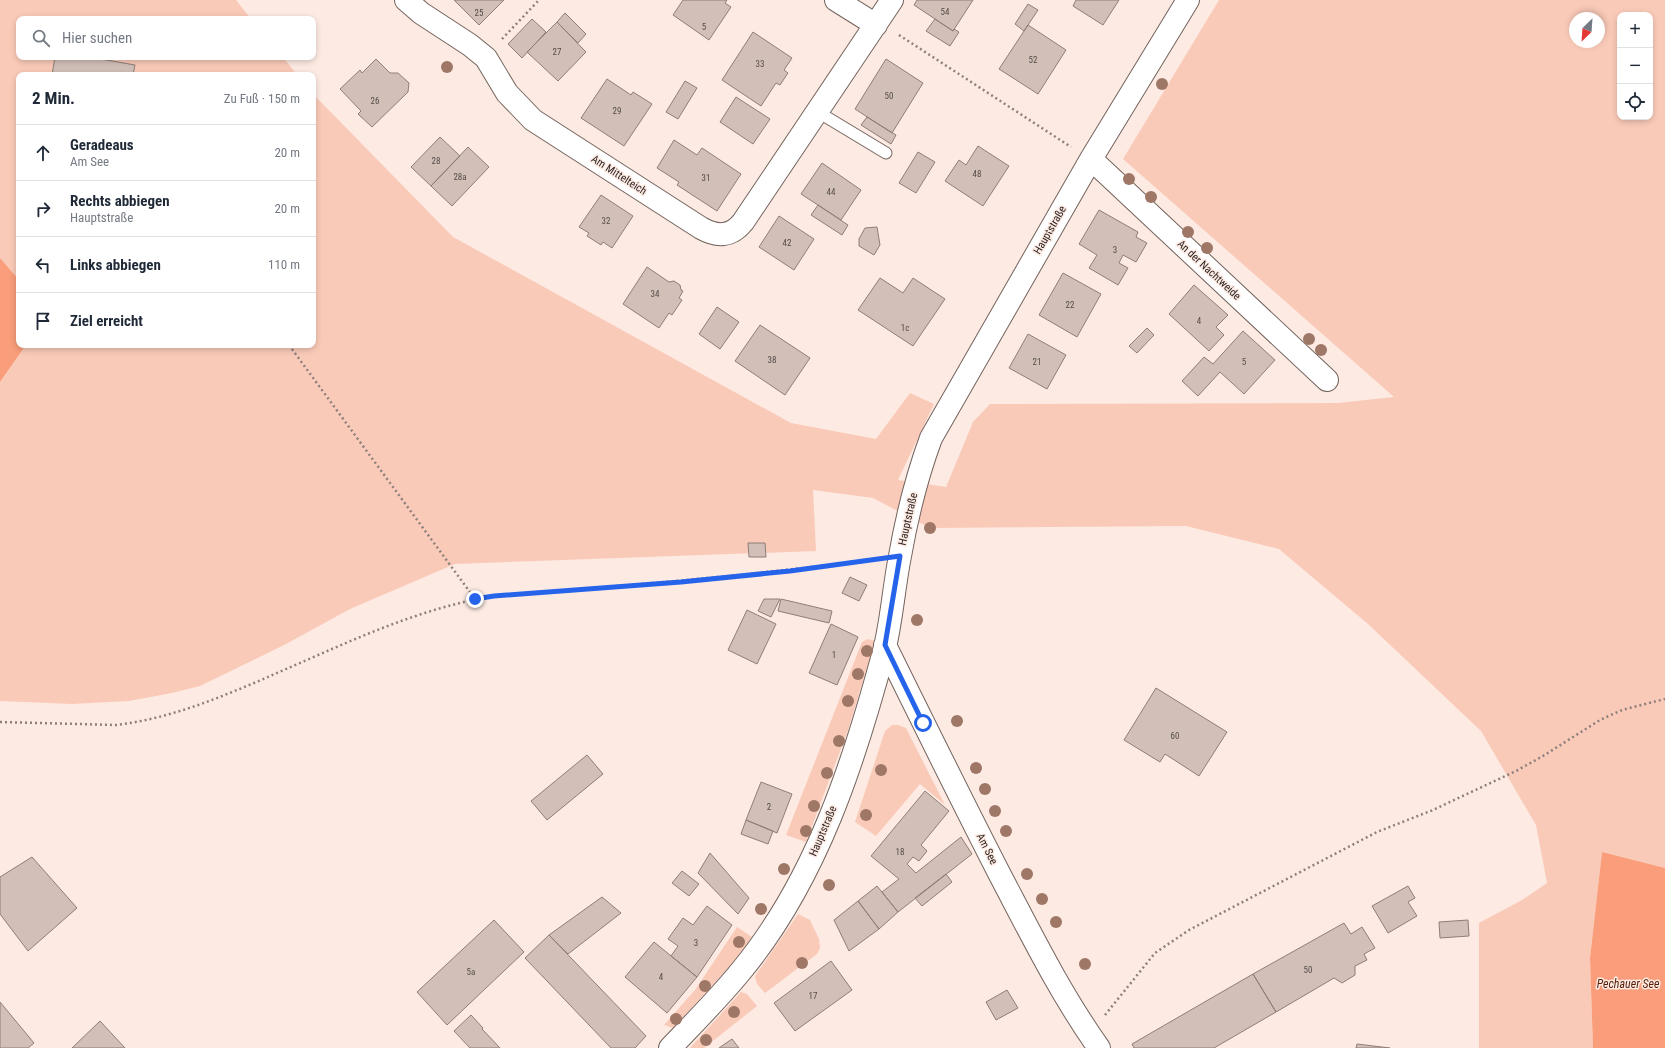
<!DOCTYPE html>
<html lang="de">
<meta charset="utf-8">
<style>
:root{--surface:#fff;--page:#f6f6f7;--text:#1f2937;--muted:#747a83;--line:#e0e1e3}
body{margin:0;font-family:"Roboto Condensed",sans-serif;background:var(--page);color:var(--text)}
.controls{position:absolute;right:12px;top:12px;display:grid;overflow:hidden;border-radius:8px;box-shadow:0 2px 6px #0003}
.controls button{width:36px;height:36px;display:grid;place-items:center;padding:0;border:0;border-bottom:1px solid var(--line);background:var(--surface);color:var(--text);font:20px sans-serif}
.compass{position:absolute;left:1569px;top:12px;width:36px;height:36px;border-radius:50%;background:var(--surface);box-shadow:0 2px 6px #0003;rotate:205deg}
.stop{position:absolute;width:12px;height:12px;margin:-9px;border:3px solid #2563eb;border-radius:50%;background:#fff}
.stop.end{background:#2563eb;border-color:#fff;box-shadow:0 1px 4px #0008}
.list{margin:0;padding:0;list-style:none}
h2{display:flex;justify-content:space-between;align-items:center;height:52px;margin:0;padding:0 16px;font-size:17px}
h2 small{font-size:13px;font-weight:400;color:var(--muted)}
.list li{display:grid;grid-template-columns:26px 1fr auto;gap:12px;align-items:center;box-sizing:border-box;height:56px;padding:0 16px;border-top:1px solid var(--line)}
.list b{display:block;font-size:15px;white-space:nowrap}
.list p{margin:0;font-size:13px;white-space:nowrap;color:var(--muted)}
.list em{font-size:13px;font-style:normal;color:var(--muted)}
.icon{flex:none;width:22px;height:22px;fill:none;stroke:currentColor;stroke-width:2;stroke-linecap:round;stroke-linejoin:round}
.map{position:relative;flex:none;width:1665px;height:1048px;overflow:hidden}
.search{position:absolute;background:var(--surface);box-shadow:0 2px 6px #0003;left:16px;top:16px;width:300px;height:44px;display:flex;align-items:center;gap:10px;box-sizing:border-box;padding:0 14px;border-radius:8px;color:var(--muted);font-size:15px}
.panel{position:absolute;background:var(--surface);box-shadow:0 2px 6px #0003;left:16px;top:72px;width:300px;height:276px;border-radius:8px}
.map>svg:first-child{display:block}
</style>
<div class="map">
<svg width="1665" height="1048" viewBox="0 0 1665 1048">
<rect width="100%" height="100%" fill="#fdeae3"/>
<path fill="#facab8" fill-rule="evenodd" d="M 0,0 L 236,0 L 251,19 L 19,19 L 19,57 L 283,57 L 297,75 L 19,75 L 19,280 L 0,258 Z
M 1219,0 L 1665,0 L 1665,868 L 1602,852 L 1590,958 L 1593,1048 L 1479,1048 L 1479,923 L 1522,900 L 1547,883 L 1536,825 L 1481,731 L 1368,624 L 1279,549 L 1186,526 L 930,528 L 873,498 L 813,490 L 816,551 L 455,564 L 350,609 L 286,644 L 200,686 L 172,693 L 129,701 L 72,704 L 0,701 L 0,382 L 26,345 L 313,345 L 313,94 L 453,237 L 791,423 L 876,439 L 910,393 L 934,404 L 898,480 L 946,487 L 973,422 L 990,404 L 1338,403 L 1394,397 L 1123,159 ZM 1620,15 L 1650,15 L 1650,117 L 1620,117 ZM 1575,18 L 1599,18 L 1599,42 L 1575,42 Z
M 868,639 L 875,641 L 848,730 L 806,842 L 786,835 L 862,642 Z
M 892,725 L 898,725 L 906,728 L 945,805 L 920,784 L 876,836 L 855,822 L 885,731 Z
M 798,914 L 810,920 L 819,939 L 820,948 L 817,954 L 765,993 L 757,984 L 755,976 Z
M 737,927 L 752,937 L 730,966 L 673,1028 L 664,1025 L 695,990 Z
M 741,992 L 747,994 L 757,1006 L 704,1048 L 690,1048 Z"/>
<path fill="#f99d7a" d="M 0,258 L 19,280 L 19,345 L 26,345 L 0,382 Z
M 1602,852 L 1665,868 L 1665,1048 L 1593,1048 L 1590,958 Z"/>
<path fill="#d1bfb8" stroke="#8e7e78" d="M 454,0 L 504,0 L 479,25 Z
M 683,0 L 727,0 L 725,3 L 731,7 L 709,40 L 673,15 Z
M 917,0 L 973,0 L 953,31 L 914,5 Z
M 1076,0 L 1119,0 L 1103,25 L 1073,6 Z
M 1028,4 L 1038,10 L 1024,31 L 1015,24 Z
M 565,13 L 586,34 L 578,43 L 557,22 Z
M 532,19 L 546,32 L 522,58 L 508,44 Z
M 935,19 L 953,31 L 954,29 L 959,32 L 950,46 L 926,31 Z
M 557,22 L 586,52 L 558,81 L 527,52 Z
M 1028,25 L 1066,50 L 1038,94 L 999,69 Z
M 753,32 L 792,58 L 784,70 L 788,73 L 780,85 L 776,83 L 761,106 L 722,80 Z
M 55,57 L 89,57 L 135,65 L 133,75 L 52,75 Z
M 376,59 L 390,73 L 398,73 L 409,83 L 408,92 L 372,127 L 358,114 L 361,111 L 340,89 L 360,70 L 362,73 Z
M 886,59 L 923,83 L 892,133 L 855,109 Z
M 607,79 L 631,95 L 633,92 L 652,104 L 624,146 L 581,118 Z
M 685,81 L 697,88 L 678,119 L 666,112 Z
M 736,97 L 770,119 L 753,144 L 720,122 Z
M 867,117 L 896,135 L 891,144 L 861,125 Z
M 440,137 L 460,156 L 431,186 L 411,167 Z
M 674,140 L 697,155 L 702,148 L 741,174 L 717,211 L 677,185 L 679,182 L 657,168 Z
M 978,146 L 1009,166 L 983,206 L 945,181 L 959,160 L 966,165 Z
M 468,147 L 489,167 L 452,206 L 431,186 Z
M 918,152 L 935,162 L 916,193 L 899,183 Z
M 822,163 L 861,190 L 841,220 L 801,194 Z
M 601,195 L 633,216 L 612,248 L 603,242 L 601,245 L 587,236 L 589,233 L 579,227 Z
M 818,205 L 848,225 L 842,235 L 811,215 Z
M 1099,210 L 1138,232 L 1136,237 L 1147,243 L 1136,262 L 1123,255 L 1119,263 L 1128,268 L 1118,285 L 1089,268 L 1097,255 L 1079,244 Z
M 779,216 L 814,239 L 794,270 L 759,247 Z
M 877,227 L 880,245 L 874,255 L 859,246 L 859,239 L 865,228 Z
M 647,267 L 669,282 L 674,281 L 680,285 L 681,290 L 683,291 L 679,298 L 682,300 L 672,315 L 669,313 L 659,328 L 623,304 Z
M 1063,273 L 1101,294 L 1077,337 L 1039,315 Z
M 880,278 L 903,293 L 913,278 L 945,299 L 913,346 L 858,310 Z
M 1194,285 L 1228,315 L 1216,327 L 1224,335 L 1209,351 L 1169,314 Z
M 717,307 L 739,322 L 720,349 L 699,334 Z
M 760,325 L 810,358 L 785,395 L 735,361 Z
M 1147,328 L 1154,335 L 1137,353 L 1129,346 Z
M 1243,331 L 1275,360 L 1244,394 L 1220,372 L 1198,396 L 1182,381 L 1204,357 L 1213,364 Z
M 1028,334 L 1066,355 L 1047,389 L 1009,368 Z
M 748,543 L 765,543 L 766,557 L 749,557 Z
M 850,577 L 867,585 L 859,601 L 842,593 Z
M 764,599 L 780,599 L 771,617 L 758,611 Z
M 781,599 L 832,611 L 829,623 L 778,611 Z
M 747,610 L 776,624 L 757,664 L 728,650 Z
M 831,624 L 858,637 L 837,685 L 809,673 Z
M 1156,688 L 1227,732 L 1199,776 L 1165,754 L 1160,762 L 1124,740 Z
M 587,755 L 603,774 L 547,820 L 531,801 Z
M 761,782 L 792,794 L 777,833 L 746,820 Z
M 925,791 L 949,811 L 921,845 L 927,851 L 919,861 L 913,857 L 907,864 L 916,873 L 961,837 L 972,854 L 898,912 L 882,892 L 899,879 L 871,856 Z
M 746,820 L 773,831 L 768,844 L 741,834 Z
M 710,853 L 749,898 L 738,914 L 698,873 Z
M 32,857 L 77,908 L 28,951 L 0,914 L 0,877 Z
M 682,871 L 699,884 L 689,896 L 672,883 Z
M 946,874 L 952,882 L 922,906 L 915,898 Z
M 877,886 L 898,912 L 879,929 L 858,901 Z
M 1408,886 L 1415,898 L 1408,902 L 1417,916 L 1388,933 L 1372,906 Z
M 602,897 L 621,913 L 568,954 L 549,935 Z
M 858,901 L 879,929 L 849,951 L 834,920 Z
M 707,906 L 732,925 L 697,977 L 671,956 L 678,946 L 668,939 L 683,918 L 693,925 Z
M 494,920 L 524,952 L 447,1025 L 417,992 Z
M 1468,920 L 1469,936 L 1440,938 L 1439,922 Z
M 1344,923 L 1351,934 L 1362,927 L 1375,948 L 1364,954 L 1367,960 L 1355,966 L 1355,975 L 1342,983 L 1334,978 L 1276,1012 L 1253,974 Z
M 549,935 L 646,1036 L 635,1048 L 611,1048 L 525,958 Z
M 654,942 L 697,977 L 667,1013 L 625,977 Z
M 831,961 L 852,990 L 795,1031 L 774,1003 Z
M 1253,974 L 1276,1012 L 1214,1048 L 1134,1048 L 1132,1044 Z
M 1007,990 L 1018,1008 L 996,1020 L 986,1002 Z
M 0,1002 L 34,1043 L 28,1048 L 0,1048 Z
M 471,1015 L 483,1028 L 482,1029 L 500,1048 L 470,1048 L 454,1031 Z
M 100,1021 L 125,1048 L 72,1048 Z
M 732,1039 L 739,1048 L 719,1048 Z
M 1357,1044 L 1390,1048 L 1356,1048 Z"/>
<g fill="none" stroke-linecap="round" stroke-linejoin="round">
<defs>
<path id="lane" d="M 818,112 L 886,153"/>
<path id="street" d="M 406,0 L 421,13 L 470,45 L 486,58 L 507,93 L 533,120 L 701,228 C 717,237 731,237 743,222 L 892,0
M 836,0 L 876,25
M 1091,159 L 1327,380
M 885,645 C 923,722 961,799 1000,875 C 1031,934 1060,993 1099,1048
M 670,1048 C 694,1023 719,998 741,971 C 817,879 855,760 885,647 C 892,617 894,586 900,556 C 907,516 917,476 931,438 L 1091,159 L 1188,0"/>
</defs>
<use href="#lane" stroke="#73635d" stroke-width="13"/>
<use href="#street" stroke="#73635d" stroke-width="24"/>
<path stroke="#8d807c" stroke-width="2.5" stroke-dasharray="2 3" stroke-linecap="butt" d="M 899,35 L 1071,147
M 502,39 L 539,0
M 289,345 L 475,599
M 0,722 L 116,725 C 167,719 214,700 261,680 C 336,648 413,609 494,596 C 622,586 748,576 875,559
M 1105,1015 L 1155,953 L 1189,930 L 1377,832 L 1433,810 L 1516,771 L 1543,756 L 1600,720 L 1622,710 L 1665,699"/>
<use href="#lane" stroke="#fff" stroke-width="11"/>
<use href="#street" stroke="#fff" stroke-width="22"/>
</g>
<g fill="#9e7767">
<circle cx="447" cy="67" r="6"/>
<circle cx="1162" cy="84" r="6"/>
<circle cx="1129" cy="179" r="6"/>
<circle cx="1151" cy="197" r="6"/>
<circle cx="1188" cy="232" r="6"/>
<circle cx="1207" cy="248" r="6"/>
<circle cx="1309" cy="339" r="6"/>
<circle cx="1321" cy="350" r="6"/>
<circle cx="930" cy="528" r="6"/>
<circle cx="917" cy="620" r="6"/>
<circle cx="867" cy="651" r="6"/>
<circle cx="858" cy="674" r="6"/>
<circle cx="848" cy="701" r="6"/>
<circle cx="957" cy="721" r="6"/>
<circle cx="839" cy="741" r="6"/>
<circle cx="976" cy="768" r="6"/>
<circle cx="881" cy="770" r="6"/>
<circle cx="827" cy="773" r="6"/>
<circle cx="985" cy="789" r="6"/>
<circle cx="814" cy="806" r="6"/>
<circle cx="995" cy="811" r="6"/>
<circle cx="866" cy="815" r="6"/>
<circle cx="806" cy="831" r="6"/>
<circle cx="1006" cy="831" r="6"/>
<circle cx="784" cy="869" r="6"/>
<circle cx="1027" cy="874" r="6"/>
<circle cx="829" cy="885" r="6"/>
<circle cx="1042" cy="899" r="6"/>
<circle cx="761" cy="909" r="6"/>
<circle cx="1056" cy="922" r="6"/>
<circle cx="739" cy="942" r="6"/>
<circle cx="802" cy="963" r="6"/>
<circle cx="1085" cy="964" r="6"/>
<circle cx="705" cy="986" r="6"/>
<circle cx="734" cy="1012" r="6"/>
<circle cx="676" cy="1019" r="6"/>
<circle cx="706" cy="1040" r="6"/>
</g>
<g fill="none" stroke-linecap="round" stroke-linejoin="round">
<path stroke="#2563eb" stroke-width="5" d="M 475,599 L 494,596 L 681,582 L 790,571 L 900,556 L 885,645 L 923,723"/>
</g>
<g text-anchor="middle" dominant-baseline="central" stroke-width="3" stroke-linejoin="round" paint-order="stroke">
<g font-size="9" fill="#554c48">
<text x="945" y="12">54</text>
<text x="479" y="13">25</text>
<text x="704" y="27">5</text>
<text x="557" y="52">27</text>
<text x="1033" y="60">52</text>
<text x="760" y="64">33</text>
<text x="889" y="96">50</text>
<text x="375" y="101">26</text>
<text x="617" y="111">29</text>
<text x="436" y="161">28</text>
<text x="977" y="174">48</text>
<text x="460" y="177">28a</text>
<text x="706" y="178">31</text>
<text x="831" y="192">44</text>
<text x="606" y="221">32</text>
<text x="787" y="243">42</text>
<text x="1115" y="250">3</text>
<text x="655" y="294">34</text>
<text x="1070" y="305">22</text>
<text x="1199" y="321">4</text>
<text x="905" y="328">1c</text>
<text x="772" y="360">38</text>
<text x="1037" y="362">21</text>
<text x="1244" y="362">5</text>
<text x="834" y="655">1</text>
<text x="1175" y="736">60</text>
<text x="769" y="807">2</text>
<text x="900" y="852">18</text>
<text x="696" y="943">3</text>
<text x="1308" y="970">50</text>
<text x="471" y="972">5a</text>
<text x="661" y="977">4</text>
<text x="813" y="996">17</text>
</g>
<g font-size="11" fill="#2c2523" stroke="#fdeae3">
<text transform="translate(619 175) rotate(33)">Am Mittelteich</text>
<text transform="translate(1050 230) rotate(-60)">Hauptstraße</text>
<text transform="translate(1209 270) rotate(43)">An der Nachtweide</text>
<text transform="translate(908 519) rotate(-77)">Hauptstraße</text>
<text transform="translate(823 831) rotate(-67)">Hauptstraße</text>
<text transform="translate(987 849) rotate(63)">Am See</text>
</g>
<g font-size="12" font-style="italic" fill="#571e05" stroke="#fdeae3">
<text x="1628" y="984">Pechauer See</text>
</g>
</g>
</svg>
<div class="controls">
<button>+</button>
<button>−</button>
<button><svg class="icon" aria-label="locate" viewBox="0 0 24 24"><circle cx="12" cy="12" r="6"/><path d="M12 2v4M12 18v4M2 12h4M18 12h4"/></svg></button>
</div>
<svg class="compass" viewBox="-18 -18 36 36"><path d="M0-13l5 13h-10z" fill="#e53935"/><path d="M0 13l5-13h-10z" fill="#747a83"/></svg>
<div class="stop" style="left:923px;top:723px"></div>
<div class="stop end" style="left:475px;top:599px"></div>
<div class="search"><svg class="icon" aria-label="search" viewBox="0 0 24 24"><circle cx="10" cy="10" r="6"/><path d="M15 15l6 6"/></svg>Hier suchen</div>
<section class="panel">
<h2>2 Min.<small>Zu Fuß · 150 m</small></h2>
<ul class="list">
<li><svg class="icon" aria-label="ahead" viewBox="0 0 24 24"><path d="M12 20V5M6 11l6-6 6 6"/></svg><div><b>Geradeaus</b><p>Am See</p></div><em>20 m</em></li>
<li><svg class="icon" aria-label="right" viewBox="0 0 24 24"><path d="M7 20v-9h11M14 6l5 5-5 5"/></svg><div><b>Rechts abbiegen</b><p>Hauptstraße</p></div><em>20 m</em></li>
<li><svg class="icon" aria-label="left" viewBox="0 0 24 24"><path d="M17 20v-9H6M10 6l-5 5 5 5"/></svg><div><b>Links abbiegen</b></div><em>110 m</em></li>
<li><svg class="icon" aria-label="arrive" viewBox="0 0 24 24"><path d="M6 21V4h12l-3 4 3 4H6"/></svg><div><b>Ziel erreicht</b></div></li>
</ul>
</section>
</div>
